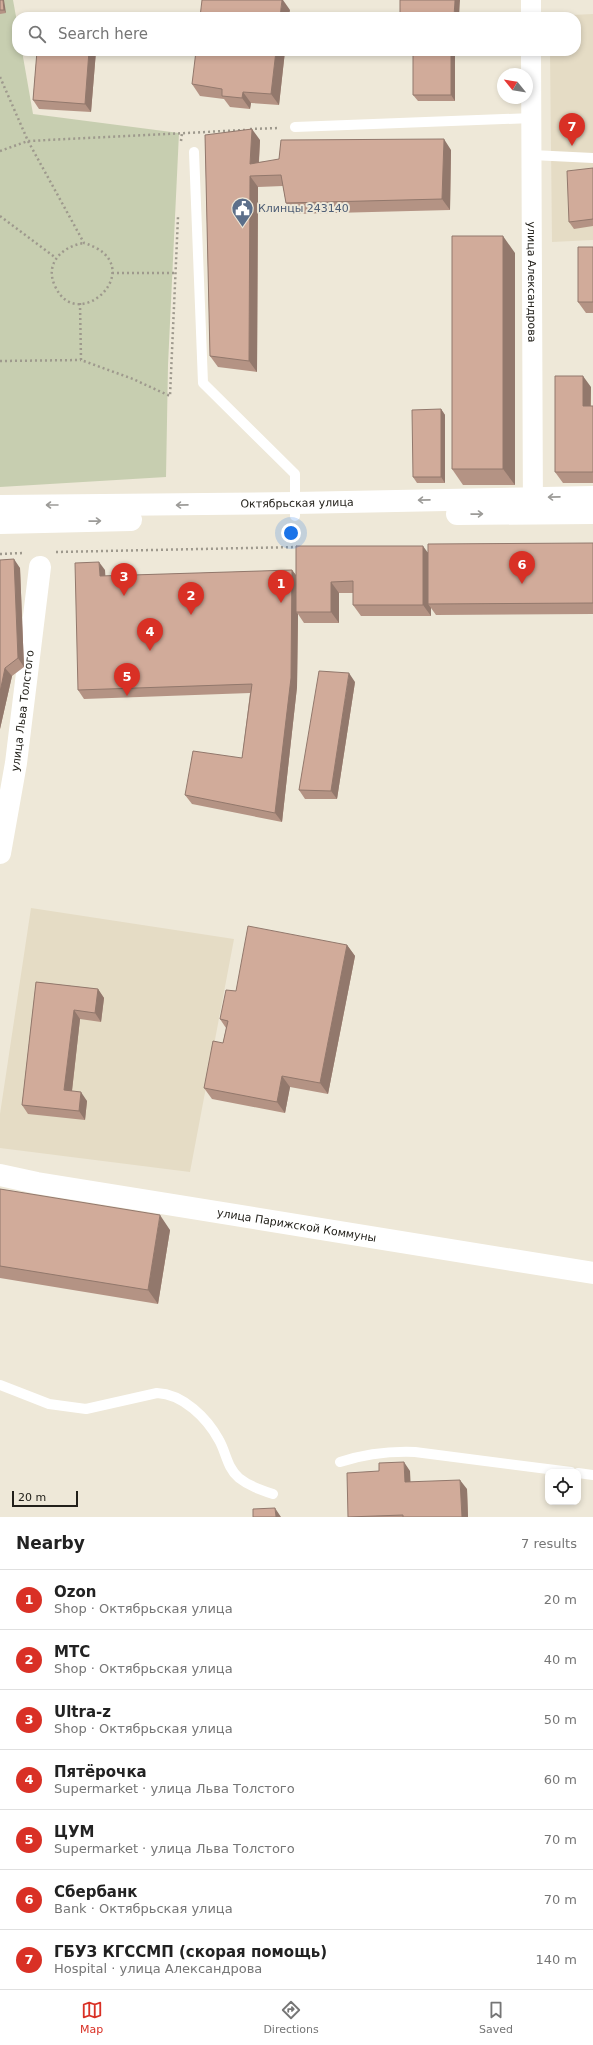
<!DOCTYPE html>
<meta charset="utf-8">
<style>
:root{--surface:#fff;--page:#f2f2f2;--text:#222;--muted:#767676;--line:#e0e0e0;--accent:#d93025}
body{margin:0;font-family:"DejaVu Sans",sans-serif;background:var(--page);color:var(--text)}
.controls{position:absolute;right:12px;bottom:12px;display:grid;overflow:hidden;border-radius:8px;box-shadow:0 2px 6px #0003}
.controls button{width:36px;height:36px;display:grid;place-items:center;padding:0;border:0;border-bottom:1px solid var(--line);background:var(--surface);color:var(--text);font:20px sans-serif}
.compass{position:absolute;left:497px;top:68px;width:36px;height:36px;border-radius:50%;background:var(--surface);box-shadow:0 2px 6px #0003;rotate:300deg}
.scale{position:absolute;left:12px;bottom:10px;width:66px;box-sizing:border-box;padding-left:4px;border:2px solid #22201a;border-top:0;font-size:11px;line-height:14px;white-space:nowrap;color:#22201a;-webkit-text-stroke:3px #eee8d8;paint-order:stroke}
.you{position:absolute;left:291px;top:533px;width:14px;height:14px;margin:-10px;border:3px solid #fff;border-radius:50%;background:#1a73e8;box-shadow:0 0 0 6px #1a73e833}
.badge{display:grid;place-items:center;width:26px;height:26px;border-radius:50%;background:var(--accent);color:#fff;font-size:13px;font-weight:700}
.pin{position:absolute;translate:-50% -33px;filter:drop-shadow(0 1px 2px #0008)}
.pin::after{content:'';position:absolute;top:21px;width:14px;height:12px;background:inherit;clip-path:polygon(0 0,100% 0,50% 100%)}
.list{margin:0;padding:0;list-style:none}
h2{display:flex;justify-content:space-between;align-items:center;height:52px;margin:0;padding:0 16px;font-size:17px}
h2 small{font-size:13px;font-weight:400;color:var(--muted)}
.list li{display:grid;grid-template-columns:26px 1fr auto;gap:12px;align-items:center;box-sizing:border-box;height:60px;padding:0 16px;border-top:1px solid var(--line)}
.list b{display:block;font-size:15px;white-space:nowrap}
.list p{margin:0;font-size:13px;white-space:nowrap;color:var(--muted)}
.list em{font-size:13px;font-style:normal;color:var(--muted)}
.icon{flex:none;width:22px;height:22px;fill:none;stroke:currentColor;stroke-width:2;stroke-linecap:round;stroke-linejoin:round}
.map{position:relative;flex:none;width:593px;height:1517px;overflow:hidden}
.search{position:absolute;background:var(--surface);box-shadow:0 2px 6px #0003;left:12px;right:12px;top:12px;height:44px;display:flex;align-items:center;gap:10px;box-sizing:border-box;padding:0 14px;border-radius:16px;color:var(--muted);font-size:15px}
.sheet{height:472px;background:var(--surface)}
nav{display:flex;justify-content:space-around;align-items:center;box-sizing:border-box;height:56px;border-top:1px solid var(--line);background:var(--surface);font-size:11px;color:var(--muted)}
nav a{display:grid;justify-items:center;gap:2px}
nav .on{color:var(--accent)}
.map>svg:first-child{display:block}
</style>
<div class="map">
<svg width="593" height="1517" viewBox="0 0 593 1517">
<rect width="100%" height="100%" fill="#eee8d8"/>
<path fill="#e5dcc5" d="M 593,14 L 593,240 L 552,242 L 550,51 L 576,51 L 576,17 L 549,16 Z
M 31,908 L 234,939 L 190,1172 L 0,1148 L 0,1114 Z"/>
<path fill="#c7ceb0" d="M 0,0 L 13,0 L 17,22 L 17,51 L 22,51 L 33,114 L 179,133 L 168,365 L 166,477 L 0,487 Z"/>
<g fill="none" stroke-linecap="round" stroke-linejoin="round">
<path stroke="#9e998d" stroke-width="2.5" stroke-dasharray="2 3" stroke-linecap="butt" d="M 0,77 L 28,141 L 84,243 C 153,264 78,338 55,286 C 44,263 63,246 84,243
M 250,129 L 279,128
M 181,141 L 182,133
M 0,151 L 28,141 L 245,130
M 0,216 L 56,258
M 112,273 L 176,273
M 80,303 L 81,360 L 133,379 L 170,396 L 178,217
M 0,361 L 81,360
M 56,552 L 297,547
M 0,554 L 23,553"/>
<path stroke="#fff" stroke-width="10" d="M 295,127 L 532,118
M 194,152 L 203,383 L 295,474 L 295,516
M 532,155 L 593,158
M 0,1385 L 49,1404 L 86,1409 L 157,1393 C 183,1394 207,1418 219,1440 C 226,1452 227,1468 239,1478 C 249,1486 261,1490 273,1494
M 340,1462 C 365,1454 388,1451 415,1452 L 571,1472
M 578,1473 L 593,1475"/>
<g stroke="#fff" stroke-width="20">
<path d="M 531,0 L 531,17"/>
<path id="s1" d="M 531,51 L 533,514"/>
</g>
<g stroke="#fff" stroke-width="22">
<path id="s2" d="M 0,506 L 295,503 L 593,497"/>
<path d="M 457,514 L 593,513"/>
<path d="M 0,523 L 131,520"/>
<path id="s3" d="M 0,853 L 16,763 L 40,567"/>
<path id="s4" d="M 0,1175 L 37,1183 L 593,1273"/>
</g>
</g>
<path fill="#b49384" d="M 0,0 L 6,13 L 0,14 Z
M 37,51 L 96,51 L 91,112 L 39,109 L 33,100 Z
M 285,51 L 279,105 L 251,103 L 250,109 L 230,107 L 224,99 L 200,96 L 192,84 Z
M 455,53 L 455,101 L 418,101 L 413,95 Z
M 205,135 L 260,140 L 259,162 L 451,150 L 450,210 L 294,214 L 286,203 L 283,186 L 258,187 L 257,372 L 218,367 L 210,356 Z
M 593,168 L 593,226 L 574,229 L 569,222 Z
M 593,247 L 593,313 L 586,313 L 578,302 Z
M 515,253 L 515,485 L 463,485 L 452,469 Z
M 591,387 L 591,406 L 593,406 L 593,483 L 563,483 L 555,472 Z
M 441,409 L 445,415 L 445,483 L 417,483 L 413,477 Z
M 593,543 L 593,614 L 436,615 L 431,608 L 431,616 L 361,616 L 353,605 L 353,593 L 339,593 L 339,623 L 304,623 L 298,614 L 297,687 L 282,822 L 192,804 L 185,795 L 242,758 L 250,693 L 84,699 L 78,690 L 105,570 L 105,576 L 292,570 L 296,575 L 428,552 Z
M 0,560 L 20,568 L 24,667 L 12,676 L 0,729 Z
M 355,682 L 337,799 L 305,799 L 299,790 Z
M 347,945 L 355,956 L 328,1094 L 290,1087 L 285,1113 L 212,1099 L 204,1088 L 223,1043 L 226,1028 L 220,1019 L 236,991 Z
M 36,982 L 98,989 L 104,998 L 101,1022 L 80,1019 L 72,1091 L 87,1101 L 85,1120 L 28,1114 L 22,1105 Z
M 0,1189 L 170,1230 L 158,1304 L 0,1278 Z
M 410,1471 L 410,1482 L 467,1489 L 468,1517 L 348,1517 Z"/>
<path fill="#92786c" d="M 3,0 L 4,0 L 6,13 L 4,10 Z
M 282,0 L 283,0 L 290,10 L 289,17 L 280,17 Z
M 455,0 L 460,0 L 459,17 L 454,17 Z
M 89,51 L 96,51 L 91,112 L 85,104 Z
M 276,51 L 285,51 L 279,105 L 271,94 Z
M 451,51 L 453,51 L 455,53 L 455,101 L 451,95 Z
M 243,92 L 251,103 L 250,109 L 242,98 Z
M 252,129 L 260,140 L 258,175 L 250,164 Z
M 444,139 L 451,150 L 450,210 L 442,199 Z
M 250,176 L 258,187 L 257,372 L 249,361 Z
M 503,236 L 515,253 L 515,485 L 503,469 Z
M 583,376 L 591,387 L 590,417 L 583,406 Z
M 441,409 L 445,415 L 445,483 L 441,477 Z
M 423,546 L 431,557 L 428,604 L 431,608 L 431,616 L 423,605 Z
M 14,559 L 20,568 L 24,667 L 18,658 Z
M 99,562 L 105,570 L 106,585 L 100,576 Z
M 292,570 L 298,578 L 296,612 L 298,614 L 297,687 L 282,822 L 275,813 Z
M 331,582 L 339,593 L 339,623 L 331,612 Z
M 5,668 L 12,676 L 0,729 L 0,692 Z
M 349,673 L 355,682 L 337,799 L 331,791 Z
M 347,945 L 355,956 L 328,1094 L 320,1083 Z
M 98,989 L 104,998 L 101,1022 L 95,1013 Z
M 74,1010 L 80,1019 L 71,1099 L 64,1090 Z
M 282,1076 L 290,1087 L 285,1113 L 277,1102 Z
M 81,1092 L 87,1101 L 85,1120 L 79,1111 Z
M 160,1215 L 170,1230 L 158,1304 L 148,1290 Z
M 404,1462 L 410,1471 L 411,1491 L 405,1482 Z
M 460,1480 L 467,1489 L 468,1517 L 462,1517 Z
M 275,1508 L 281,1517 L 276,1517 Z"/>
<path fill="#d1ab9a" stroke="#92786c" d="M 0,0 L 3,0 L 4,10 L 0,10 Z
M 202,0 L 282,0 L 280,17 L 200,17 Z
M 400,0 L 455,0 L 454,17 L 400,17 Z
M 37,51 L 89,51 L 85,104 L 33,100 Z
M 196,51 L 276,51 L 271,94 L 243,92 L 242,98 L 222,96 L 222,89 L 192,84 Z
M 413,51 L 451,51 L 451,95 L 413,95 Z
M 252,129 L 250,164 L 279,159 L 281,140 L 444,139 L 442,199 L 286,203 L 281,175 L 250,176 L 249,361 L 210,356 L 205,135 Z
M 593,168 L 593,219 L 569,222 L 567,171 Z
M 452,236 L 503,236 L 503,469 L 452,469 Z
M 578,247 L 593,247 L 593,302 L 578,302 Z
M 555,376 L 583,376 L 583,406 L 593,406 L 593,472 L 555,472 Z
M 441,409 L 441,477 L 413,477 L 412,410 Z
M 593,543 L 593,603 L 428,604 L 428,544 Z
M 296,546 L 423,546 L 423,605 L 353,605 L 353,581 L 331,582 L 331,612 L 296,612 Z
M 14,559 L 18,658 L 5,668 L 0,692 L 0,560 Z
M 99,562 L 100,576 L 292,570 L 291,678 L 275,813 L 185,795 L 193,751 L 242,758 L 252,684 L 78,690 L 75,563 Z
M 319,671 L 349,673 L 331,791 L 299,790 Z
M 248,926 L 347,945 L 320,1083 L 282,1076 L 277,1102 L 204,1088 L 213,1041 L 223,1043 L 228,1021 L 220,1019 L 226,990 L 236,991 Z
M 36,982 L 98,989 L 95,1013 L 74,1010 L 64,1090 L 81,1092 L 79,1111 L 22,1105 Z
M 0,1189 L 160,1215 L 148,1290 L 0,1266 Z
M 404,1462 L 405,1482 L 460,1480 L 462,1517 L 403,1517 L 403,1515 L 348,1517 L 347,1473 L 379,1471 L 379,1463 Z
M 275,1508 L 276,1517 L 253,1517 L 253,1509 Z"/>
<defs><path id="oneway-shaft" d="M-6 0H5M1.5-3L5.5 0L1.5 3" fill="none" stroke-width="1.6" stroke-linecap="round" stroke-linejoin="round"/></defs>
<g stroke="#9c9b98">
<use href="#oneway-shaft" transform="translate(554 497) rotate(179)"/>
<use href="#oneway-shaft" transform="translate(424 500) rotate(179)"/>
<use href="#oneway-shaft" transform="translate(52 505) rotate(-180)"/>
<use href="#oneway-shaft" transform="translate(182 505) rotate(179)"/>
<use href="#oneway-shaft" transform="translate(477 514) rotate(-1)"/>
<use href="#oneway-shaft" transform="translate(95 521) rotate(-1)"/>
</g>
<defs>
<symbol id="civic-pin" viewBox="-11 -11 22 30"><path d="M0 17L-7.5 6A9.5 9.5 0 1 1 7.5 6Z" fill="#5c6f8a" stroke="#eee8d8"/><path d="M-.6-6.5H3V-4.5H.6V-3L4-1V1h2V6H-6V1h2V-1L-.6-3ZM-1.2 2.5V6h2.4V2.5Z" fill="#fff"/></symbol>
</defs>
<g fill-rule="evenodd">
<use href="#civic-pin" x="230" y="196" width="25" height="34"/>
</g>
<g text-anchor="middle" dominant-baseline="central" stroke-width="4" stroke-linejoin="round" paint-order="stroke">
<g font-size="11" fill="#4e5e75" stroke="#eee8d8" text-anchor="start">
<text x="258" y="208">Клинцы 243140</text>
</g>
<g font-size="11" fill="#22201a" stroke="#eee8d8">
<text stroke="none"><textPath href="#s1" startOffset="231">улица Александрова</textPath></text>
<text stroke="none"><textPath href="#s2" startOffset="297">Октябрьская улица</textPath></text>
<text stroke="none"><textPath href="#s3" startOffset="144">улица Льва Толстого</textPath></text>
<text stroke="none"><textPath href="#s4" startOffset="301">улица Парижской Коммуны</textPath></text>
</g>
</g>
</svg>
<div class="controls">
<button><svg class="icon" aria-label="locate" viewBox="0 0 24 24"><circle cx="12" cy="12" r="6"/><path d="M12 2v4M12 18v4M2 12h4M18 12h4"/></svg></button>
</div>
<svg class="compass" viewBox="-18 -18 36 36"><path d="M0-13l5 13h-10z" fill="#e53935"/><path d="M0 13l5-13h-10z" fill="#767676"/></svg>
<div class="scale">20 m</div>
<div class="you"></div>
<div class="pin badge" style="left:281px;top:603px">1</div>
<div class="pin badge" style="left:191px;top:615px">2</div>
<div class="pin badge" style="left:124px;top:596px">3</div>
<div class="pin badge" style="left:150px;top:651px">4</div>
<div class="pin badge" style="left:127px;top:696px">5</div>
<div class="pin badge" style="left:522px;top:584px">6</div>
<div class="pin badge" style="left:572px;top:146px">7</div>
<div class="search"><svg class="icon" aria-label="search" viewBox="0 0 24 24"><circle cx="10" cy="10" r="6"/><path d="M15 15l6 6"/></svg>Search here</div>
</div>
<section class="sheet">
<h2>Nearby<small>7 results</small></h2>
<ul class="list">
<li><span class="badge">1</span><div><b>Ozon</b><p>Shop · Октябрьская улица</p></div><em>20 m</em></li>
<li><span class="badge">2</span><div><b>МТС</b><p>Shop · Октябрьская улица</p></div><em>40 m</em></li>
<li><span class="badge">3</span><div><b>Ultra-z</b><p>Shop · Октябрьская улица</p></div><em>50 m</em></li>
<li><span class="badge">4</span><div><b>Пятёрочка</b><p>Supermarket · улица Льва Толстого</p></div><em>60 m</em></li>
<li><span class="badge">5</span><div><b>ЦУМ</b><p>Supermarket · улица Льва Толстого</p></div><em>70 m</em></li>
<li><span class="badge">6</span><div><b>Сбербанк</b><p>Bank · Октябрьская улица</p></div><em>70 m</em></li>
<li><span class="badge">7</span><div><b>ГБУЗ КГССМП (скорая помощь)</b><p>Hospital · улица Александрова</p></div><em>140 m</em></li>
</ul>
</section>
<nav>
<a class="on"><svg class="icon" aria-label="map" viewBox="0 0 24 24"><path d="M3 6l6-2 6 2 6-2v14l-6 2-6-2-6 2zM9 4v14M15 6v14"/></svg>Map</a>
<a><svg class="icon" aria-label="directions" viewBox="0 0 24 24"><path d="M12 3l9 9-9 9-9-9zM9 14v-3h6M13 9l2 2-2 2"/></svg>Directions</a>
<a><svg class="icon" aria-label="saved" viewBox="0 0 24 24"><path d="M7 4h10v16l-5-4-5 4z"/></svg>Saved</a>
</nav>
